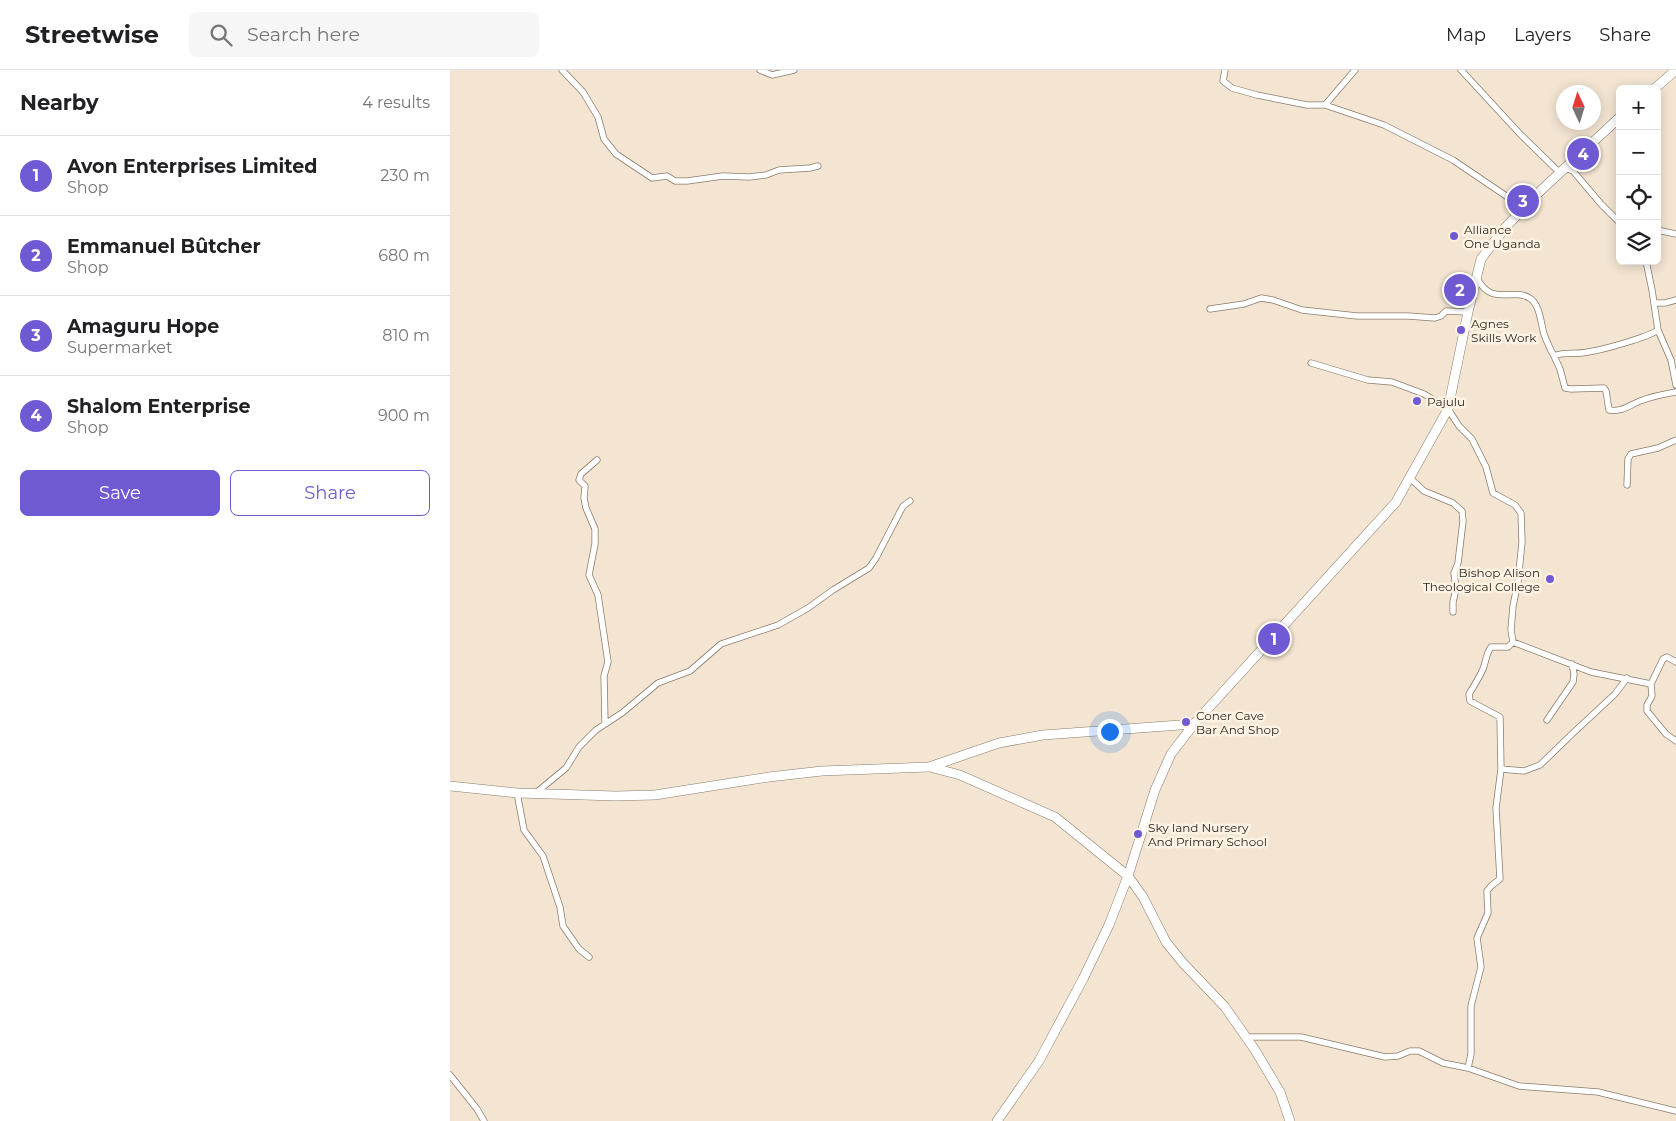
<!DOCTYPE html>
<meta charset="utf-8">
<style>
:root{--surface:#fff;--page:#f6f6f6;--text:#202124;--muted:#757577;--line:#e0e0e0;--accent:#705ad4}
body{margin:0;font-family:Montserrat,sans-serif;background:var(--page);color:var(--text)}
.controls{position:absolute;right:15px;top:15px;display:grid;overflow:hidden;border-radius:8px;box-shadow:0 2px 12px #0003}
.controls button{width:45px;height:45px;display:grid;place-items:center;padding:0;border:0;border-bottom:1px solid var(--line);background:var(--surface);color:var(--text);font:25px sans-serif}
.compass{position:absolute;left:1106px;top:15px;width:45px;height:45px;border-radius:50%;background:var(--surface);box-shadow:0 2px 12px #0003;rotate:356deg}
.you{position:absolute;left:659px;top:661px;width:18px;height:18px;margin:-12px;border:4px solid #fff;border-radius:50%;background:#1a73e8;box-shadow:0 0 0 8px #1a73e833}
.badge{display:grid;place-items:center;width:32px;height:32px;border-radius:50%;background:var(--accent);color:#fff;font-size:16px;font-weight:700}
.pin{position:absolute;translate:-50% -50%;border:2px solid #fff;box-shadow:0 1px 5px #0006}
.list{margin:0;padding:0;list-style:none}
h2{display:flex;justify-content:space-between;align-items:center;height:65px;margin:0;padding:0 20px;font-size:21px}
h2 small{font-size:16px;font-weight:400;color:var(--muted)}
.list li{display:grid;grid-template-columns:32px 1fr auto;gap:15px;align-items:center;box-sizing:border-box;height:80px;padding:0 20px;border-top:1px solid var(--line)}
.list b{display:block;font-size:19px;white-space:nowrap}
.list p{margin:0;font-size:16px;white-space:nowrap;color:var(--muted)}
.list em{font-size:16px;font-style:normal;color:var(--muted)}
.actions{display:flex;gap:10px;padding:15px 20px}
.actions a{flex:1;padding:11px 0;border:1px solid var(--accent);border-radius:8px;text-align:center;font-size:18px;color:var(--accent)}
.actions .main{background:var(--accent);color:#fff}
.icon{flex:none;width:28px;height:28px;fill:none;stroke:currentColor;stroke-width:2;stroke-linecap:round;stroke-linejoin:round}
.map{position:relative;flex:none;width:1226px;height:1051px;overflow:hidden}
header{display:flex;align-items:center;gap:30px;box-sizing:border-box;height:70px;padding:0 25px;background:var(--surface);border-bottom:1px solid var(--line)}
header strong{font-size:24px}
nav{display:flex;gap:28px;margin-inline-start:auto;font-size:18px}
.search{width:350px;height:45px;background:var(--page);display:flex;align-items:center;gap:12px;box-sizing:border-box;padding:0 18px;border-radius:8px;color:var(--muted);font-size:19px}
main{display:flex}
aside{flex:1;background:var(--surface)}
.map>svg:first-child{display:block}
</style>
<header>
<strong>Streetwise</strong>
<div class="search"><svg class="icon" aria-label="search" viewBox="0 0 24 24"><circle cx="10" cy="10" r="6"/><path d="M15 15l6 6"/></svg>Search here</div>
<nav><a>Map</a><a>Layers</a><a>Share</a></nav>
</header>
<main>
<aside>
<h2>Nearby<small>4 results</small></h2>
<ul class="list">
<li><span class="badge">1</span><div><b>Avon Enterprises Limited</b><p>Shop</p></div><em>230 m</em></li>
<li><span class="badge">2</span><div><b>Emmanuel Bûtcher</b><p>Shop</p></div><em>680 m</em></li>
<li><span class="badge">3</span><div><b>Amaguru Hope</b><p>Supermarket</p></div><em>810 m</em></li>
<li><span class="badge">4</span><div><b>Shalom Enterprise</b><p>Shop</p></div><em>900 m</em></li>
</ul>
<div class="actions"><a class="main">Save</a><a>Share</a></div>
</aside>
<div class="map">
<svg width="1226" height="1051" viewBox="0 0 1226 1051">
<rect width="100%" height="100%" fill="#f3e5d2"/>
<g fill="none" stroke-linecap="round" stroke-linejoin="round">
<defs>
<path id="street" d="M 112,0 L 133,22 L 148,47 L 154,69 L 166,84 L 202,108 L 217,106 L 225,111 L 237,111 L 273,106 L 299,107 L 316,105 L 329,100 L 360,98 L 368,96
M 310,0 L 322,5 L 344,0
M 775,0 L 773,11 L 782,18 L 807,25 L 857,35 L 875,35 L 905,0
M 1011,0 L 1071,65 L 1109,102 L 1118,99 L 1123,101 L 1151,134 L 1170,153
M 875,35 L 934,55 L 1003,90 L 1065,132 L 1078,135
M 1207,160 L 1226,164
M 1196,191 L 1202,220 L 1208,260 L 1221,290 L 1226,315
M 1027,208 C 1042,238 1064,216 1081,229 C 1090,236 1091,254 1094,264 C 1097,272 1100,279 1104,286 C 1115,281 1126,285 1138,282 C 1152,280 1199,267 1208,260
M 1204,233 L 1215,233 L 1226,230
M 760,239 L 794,234 L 811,228 L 823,230 L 852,240 L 907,246 L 958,246 L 985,248 L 991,246 L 996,241 L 1018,242
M 1104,286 L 1110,299 L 1115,318 L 1121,319 L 1154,318 L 1156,321 L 1159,340 C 1172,342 1178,336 1190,331 C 1201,327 1214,324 1226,322
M 861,293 L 918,310 L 942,312 L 974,324 L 992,335 L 998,339 L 1009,356 L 1022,369 L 1036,397 L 1043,423 L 1065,435 L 1071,443 L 1072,472 L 1068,512 L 1063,536 L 1061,560 L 1063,572 L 1141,602 L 1201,614 L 1202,626 L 1197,635 L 1197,641 L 1216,664 L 1226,671
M 147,390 L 131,404 L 129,410 L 135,416 L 134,428 L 136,438 L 145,459 L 145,474 L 139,505 L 148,525 L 158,592 L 154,606 L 155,653
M 960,408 L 974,421 L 1003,433 L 1012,441 L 1013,451 L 1008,493 L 1004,503 L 1006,519 L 1003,532 L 1003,542
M 1177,415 L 1178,389 L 1181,384 L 1208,378 L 1226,370
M 1201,614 L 1213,589 L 1217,587 L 1226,592
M 1097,650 L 1123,612 L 1124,604 L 1122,594
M 1051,699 L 1074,701 L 1090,695 L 1122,664 L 1165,624 L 1177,608
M 87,722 L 116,698 L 129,677 L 146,660 L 172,643 L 208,613 L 240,601 L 271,574 L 328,555 L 358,538 L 383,520 L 419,498 L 426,488 L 453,436 L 460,431
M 67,723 L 74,760 L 93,786 L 110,837 L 113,856 L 129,879 L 139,887
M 796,967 L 851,967 L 935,987 L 948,986 L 960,981 L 969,981 L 993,993 L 1018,998 L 1069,1016 L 1148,1022 L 1226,1041
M 1018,998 L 1021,984 L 1021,936 L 1031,897 L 1027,868 L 1038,843 L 1037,821 L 1041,816 L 1050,809 L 1046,738 L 1051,699 L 1050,647 L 1020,631 L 1019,624 C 1024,616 1029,608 1033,599 C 1036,591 1036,584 1041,577 L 1058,577 L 1063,572
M 0,1005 L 27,1039 L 34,1051"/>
<path id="secondary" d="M 1204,19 L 1226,0
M 480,697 L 510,705 L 605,747 L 678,806 L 693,827 L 716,872 L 733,893 L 775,937 L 805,980 L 830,1022 L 840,1051
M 0,716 L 67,723 L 166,726 L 205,725 L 319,707 L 372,701 L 479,697 L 549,673 L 593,665 L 744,654
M 547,1051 L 589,991 L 633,909 L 659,855 L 678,806 L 705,720 L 721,684 L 744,654 L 946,432 L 998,339 L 1018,242 L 1031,189 L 1054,159 L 1087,124 L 1170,47"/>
</defs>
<use href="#street" stroke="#897c6b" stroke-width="7"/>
<use href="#secondary" stroke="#897c6b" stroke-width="10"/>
<use href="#street" stroke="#fff" stroke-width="5.5"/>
<use href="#secondary" stroke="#fff" stroke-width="9"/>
</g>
<g fill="#705ad4" stroke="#fef3e3" stroke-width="2">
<circle cx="1004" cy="166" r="5"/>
<circle cx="1011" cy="260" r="5"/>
<circle cx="967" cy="331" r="5"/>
<circle cx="1100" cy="509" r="5"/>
<circle cx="736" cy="652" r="5"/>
<circle cx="688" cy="764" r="5"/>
</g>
<g text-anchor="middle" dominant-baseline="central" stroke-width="5" stroke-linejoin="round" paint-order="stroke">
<g font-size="12" fill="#2b271f" stroke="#fef3e3" text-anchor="start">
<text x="1014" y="159">Alliance<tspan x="1014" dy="14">One Uganda</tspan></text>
<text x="1021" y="253">Agnes<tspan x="1021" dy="14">Skills Work</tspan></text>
<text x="977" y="331">Pajulu</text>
<text x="1090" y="502" text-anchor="end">Bishop Alison<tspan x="1090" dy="14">Theological College</tspan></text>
<text x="746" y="645">Coner Cave<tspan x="746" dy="14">Bar And Shop</tspan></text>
<text x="698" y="757">Sky land Nursery<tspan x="698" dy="14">And Primary School</tspan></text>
</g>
</g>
</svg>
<div class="controls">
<button>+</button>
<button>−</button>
<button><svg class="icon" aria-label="locate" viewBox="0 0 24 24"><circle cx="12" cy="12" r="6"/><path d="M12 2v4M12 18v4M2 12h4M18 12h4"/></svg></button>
<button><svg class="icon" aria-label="layers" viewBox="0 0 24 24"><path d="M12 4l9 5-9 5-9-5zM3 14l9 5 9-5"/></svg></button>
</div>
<svg class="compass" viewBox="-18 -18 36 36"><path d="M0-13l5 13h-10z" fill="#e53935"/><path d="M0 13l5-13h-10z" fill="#757577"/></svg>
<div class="you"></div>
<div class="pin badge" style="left:824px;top:569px">1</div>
<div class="pin badge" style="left:1010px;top:220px">2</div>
<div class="pin badge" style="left:1073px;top:131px">3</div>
<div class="pin badge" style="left:1133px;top:84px">4</div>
</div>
</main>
